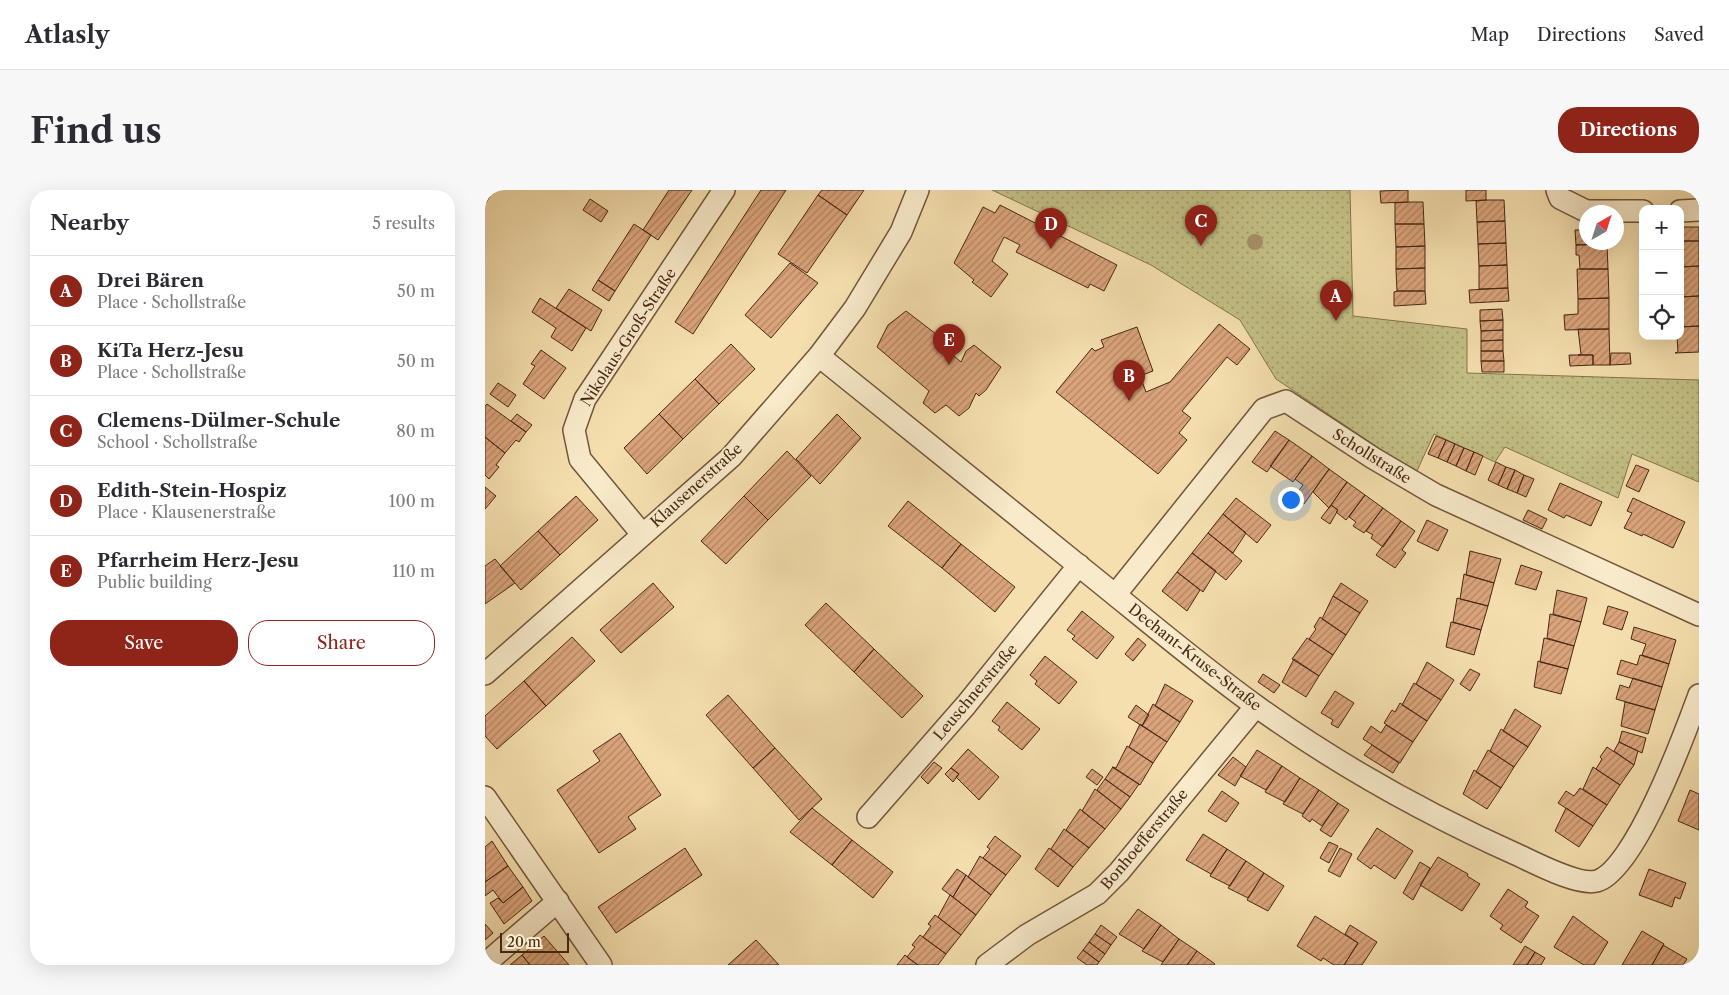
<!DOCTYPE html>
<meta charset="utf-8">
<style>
:root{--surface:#fff;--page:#f7f7f7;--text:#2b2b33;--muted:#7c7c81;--line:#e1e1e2;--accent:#8f2418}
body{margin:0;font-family:"Libre Caslon Text",serif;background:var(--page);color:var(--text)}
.controls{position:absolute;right:15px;top:15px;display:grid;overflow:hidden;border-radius:10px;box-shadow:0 5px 20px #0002}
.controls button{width:45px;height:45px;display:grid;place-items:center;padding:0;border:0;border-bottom:1px solid var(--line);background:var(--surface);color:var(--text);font:25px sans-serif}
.compass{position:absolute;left:1094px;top:15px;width:45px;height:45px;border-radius:50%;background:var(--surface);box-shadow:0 5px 20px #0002;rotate:39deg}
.scale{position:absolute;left:15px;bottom:12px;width:69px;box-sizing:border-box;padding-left:5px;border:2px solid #462815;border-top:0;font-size:14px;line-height:18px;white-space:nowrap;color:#462815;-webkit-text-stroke:4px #f8eaca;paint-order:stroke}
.you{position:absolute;left:805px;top:309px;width:18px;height:18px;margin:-12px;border:4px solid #fff;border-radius:50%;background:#1a73e8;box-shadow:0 0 0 8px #1a73e833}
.badge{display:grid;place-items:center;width:32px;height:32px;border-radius:50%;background:var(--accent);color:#fff;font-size:16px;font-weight:700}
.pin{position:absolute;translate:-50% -41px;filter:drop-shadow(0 1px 2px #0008)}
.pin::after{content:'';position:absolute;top:26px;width:18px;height:15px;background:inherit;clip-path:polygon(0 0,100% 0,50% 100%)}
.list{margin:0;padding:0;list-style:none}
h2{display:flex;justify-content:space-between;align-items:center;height:65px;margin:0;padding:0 20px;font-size:21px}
h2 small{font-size:16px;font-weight:400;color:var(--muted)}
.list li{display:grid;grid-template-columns:32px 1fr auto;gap:15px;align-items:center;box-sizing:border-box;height:70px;padding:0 20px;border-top:1px solid var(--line)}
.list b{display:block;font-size:19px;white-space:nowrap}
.list p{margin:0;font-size:16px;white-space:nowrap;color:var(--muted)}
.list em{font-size:16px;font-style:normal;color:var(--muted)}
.actions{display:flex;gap:10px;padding:15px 20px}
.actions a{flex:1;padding:11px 0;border:1px solid var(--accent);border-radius:20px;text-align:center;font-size:18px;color:var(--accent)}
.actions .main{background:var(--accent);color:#fff}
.icon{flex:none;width:28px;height:28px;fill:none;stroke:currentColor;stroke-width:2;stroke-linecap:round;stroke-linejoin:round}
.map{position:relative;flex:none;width:1214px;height:775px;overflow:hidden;border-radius:20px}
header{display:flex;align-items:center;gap:30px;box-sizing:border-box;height:70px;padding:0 25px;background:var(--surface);border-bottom:1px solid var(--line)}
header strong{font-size:24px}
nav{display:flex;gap:28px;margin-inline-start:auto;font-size:18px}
.intro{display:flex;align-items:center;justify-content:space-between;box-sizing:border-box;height:120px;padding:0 30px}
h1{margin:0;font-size:35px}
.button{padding:12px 22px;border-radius:20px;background:var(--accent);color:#fff;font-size:18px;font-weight:700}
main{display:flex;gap:30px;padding:0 30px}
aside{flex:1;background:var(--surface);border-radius:20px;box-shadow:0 5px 20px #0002}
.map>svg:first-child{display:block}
</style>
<header>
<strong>Atlasly</strong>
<nav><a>Map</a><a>Directions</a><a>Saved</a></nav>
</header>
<div class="intro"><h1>Find us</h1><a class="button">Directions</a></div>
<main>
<aside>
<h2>Nearby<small>5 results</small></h2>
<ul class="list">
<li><span class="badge">A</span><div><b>Drei Bären</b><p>Place · Schollstraße</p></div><em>50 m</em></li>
<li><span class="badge">B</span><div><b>KiTa Herz-Jesu</b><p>Place · Schollstraße</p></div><em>50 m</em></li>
<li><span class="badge">C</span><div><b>Clemens-Dülmer-Schule</b><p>School · Schollstraße</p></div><em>80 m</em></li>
<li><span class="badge">D</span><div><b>Edith-Stein-Hospiz</b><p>Place · Klausenerstraße</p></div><em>100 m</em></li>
<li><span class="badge">E</span><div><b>Pfarrheim Herz-Jesu</b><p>Public building</p></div><em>110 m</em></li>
</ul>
<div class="actions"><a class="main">Save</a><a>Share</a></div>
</aside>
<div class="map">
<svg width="1214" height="775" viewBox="0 0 1214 775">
<defs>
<pattern id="park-dots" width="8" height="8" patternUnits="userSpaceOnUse" patternTransform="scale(1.25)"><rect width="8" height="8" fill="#c3c085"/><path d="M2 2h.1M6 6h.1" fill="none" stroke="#a09c6c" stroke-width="1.8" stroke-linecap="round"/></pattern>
<pattern id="building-hatch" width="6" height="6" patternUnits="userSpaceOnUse" patternTransform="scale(1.25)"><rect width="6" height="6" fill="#dba47b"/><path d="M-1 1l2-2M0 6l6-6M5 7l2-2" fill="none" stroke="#b38664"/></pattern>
</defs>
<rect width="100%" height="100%" fill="#f5dfae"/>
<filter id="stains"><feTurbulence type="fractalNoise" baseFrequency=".004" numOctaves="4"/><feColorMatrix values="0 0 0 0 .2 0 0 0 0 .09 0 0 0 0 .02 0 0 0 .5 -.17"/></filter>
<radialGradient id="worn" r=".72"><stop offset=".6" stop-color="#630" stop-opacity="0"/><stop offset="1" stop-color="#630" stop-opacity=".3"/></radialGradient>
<path fill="url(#park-dots)" stroke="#84744d" d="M 507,0 L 865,0 L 868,126 L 982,139 L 982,183 L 1214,190 L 1214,292 L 1147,264 L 1133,308 L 1020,257 L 1010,272 L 949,244 L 931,283 L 791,189 L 755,130 L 666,75 Z"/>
<path fill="url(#building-hatch)" stroke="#462815" d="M 0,0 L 9,0 L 0,14 Z
M 184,0 L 207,0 L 173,50 L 158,40 Z
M 276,0 L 301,0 L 208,144 L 190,132 Z
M 337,0 L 379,0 L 362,25 L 333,5 Z
M 923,0 L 923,12 L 896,13 L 895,1 Z
M 981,0 L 1001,0 L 1001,10 L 981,11 Z
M 333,5 L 362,25 L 322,83 L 293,64 Z
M 105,9 L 123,21 L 116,32 L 98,20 Z
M 1001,10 L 1019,10 L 1020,31 L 992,32 L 991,11 Z
M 923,12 L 938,12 L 939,34 L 910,34 L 910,13 Z
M 515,15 L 632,75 L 619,101 L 605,94 L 603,98 L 531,62 L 535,55 L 519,47 L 507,71 L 523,84 L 506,107 L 487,92 L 489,90 L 469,73 L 498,17 L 510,23 Z
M 1020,31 L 1021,53 L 993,54 L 992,32 Z
M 149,34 L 166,45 L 130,101 L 113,90 Z
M 910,34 L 939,34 L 940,56 L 911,57 Z
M 1195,37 L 1214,37 L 1214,51 L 1195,51 Z
M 1090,40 L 1102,40 L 1102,52 L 1122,54 L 1091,55 Z
M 1195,51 L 1214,51 L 1214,76 L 1195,77 Z
M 1021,53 L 1022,75 L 994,76 L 993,54 Z
M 1122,54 L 1123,79 L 1095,79 L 1094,65 L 1091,65 L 1091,55 Z
M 940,56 L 940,78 L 911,79 L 911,57 Z
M 305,73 L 333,93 L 286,148 L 260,125 Z
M 1022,75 L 1023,98 L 994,99 L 994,76 Z
M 1214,76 L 1214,106 L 1195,107 L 1195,77 Z
M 940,78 L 940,101 L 912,101 L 911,79 Z
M 1092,79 L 1123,79 L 1124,108 L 1093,109 Z
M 113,90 L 130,101 L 124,111 L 107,100 Z
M 1023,98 L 1024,111 L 985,113 L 984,100 Z
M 84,99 L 117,120 L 106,141 L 71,118 Z
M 912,101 L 940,101 L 941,114 L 909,116 L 909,102 Z
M 1214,106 L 1214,136 L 1195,137 L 1195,107 Z
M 55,108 L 101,138 L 87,161 L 66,147 L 71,138 L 47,122 Z
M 1124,108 L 1124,139 L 1080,140 L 1079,125 L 1093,124 L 1093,109 Z
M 1017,119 L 1018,130 L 995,131 L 995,120 Z
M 421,121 L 451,144 L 448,148 L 476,172 L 481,161 L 489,155 L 516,177 L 501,200 L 494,206 L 491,203 L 484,218 L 474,226 L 461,215 L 450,223 L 438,213 L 444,201 L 392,157 L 403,135 Z
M 1018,130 L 1018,140 L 996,141 L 995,131 Z
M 734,134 L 765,159 L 752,175 L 742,167 L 697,221 L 706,228 L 694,243 L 702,250 L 673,284 L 571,202 L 607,158 L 610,161 L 619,157 L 616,150 L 652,137 L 668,181 L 655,186 L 661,202 L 685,192 Z
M 1214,136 L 1214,162 L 1190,163 L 1193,162 L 1192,147 L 1190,146 L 1195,146 L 1195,137 Z
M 1093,139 L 1124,139 L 1125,175 L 1108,175 L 1108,165 L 1093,165 L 1096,164 Z
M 1018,140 L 1018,150 L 996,151 L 996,141 Z
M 1018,150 L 1018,161 L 996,161 L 996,151 Z
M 246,154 L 270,179 L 234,214 L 210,189 Z
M 56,160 L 81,178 L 59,209 L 38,194 L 50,176 L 46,174 Z
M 996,161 L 1018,161 L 1019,171 L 996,171 Z
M 1126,163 L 1145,163 L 1146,174 L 1125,175 Z
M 1084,165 L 1108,165 L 1108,175 L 1085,176 Z
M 996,171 L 1019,171 L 1019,182 L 997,182 Z
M 210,189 L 234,214 L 198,249 L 174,224 Z
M 13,193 L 31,205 L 23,217 L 5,204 Z
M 2,214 L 41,242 L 34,252 L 31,250 L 20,263 L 0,247 L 0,216 Z
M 32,224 L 47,235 L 41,242 L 26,231 Z
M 174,224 L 198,249 L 162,284 L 139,258 Z
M 352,224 L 376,248 L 335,294 L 311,269 Z
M 790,241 L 804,250 L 782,282 L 767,272 Z
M 951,246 L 961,250 L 953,268 L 943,264 Z
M 0,247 L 20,263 L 11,275 L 14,277 L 4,289 L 0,285 Z
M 804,250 L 827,266 L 808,292 L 785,276 Z
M 961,250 L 970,254 L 962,272 L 953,268 Z
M 970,254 L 979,258 L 971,276 L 962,272 Z
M 979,258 L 989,262 L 981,281 L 971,276 Z
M 302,261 L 326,286 L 283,330 L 259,306 Z
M 989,262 L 998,266 L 990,285 L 981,281 Z
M 827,266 L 844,279 L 819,314 L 809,307 L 818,295 L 810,289 Z
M 1011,272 L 1021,277 L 1013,295 L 1003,290 Z
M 1151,275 L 1164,280 L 1154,302 L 1141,296 Z
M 1021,277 L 1030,280 L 1022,299 L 1013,295 Z
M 844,279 L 862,292 L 844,318 L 828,302 Z
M 1030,280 L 1039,285 L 1032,303 L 1022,299 Z
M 1039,285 L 1049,289 L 1041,307 L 1032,303 Z
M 862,292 L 880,305 L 861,330 L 851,322 L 853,320 L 846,315 Z
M 1075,293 L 1117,312 L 1106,336 L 1081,325 L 1079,328 L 1063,320 Z
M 0,297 L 11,306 L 0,319 Z
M 880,305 L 898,318 L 879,343 L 868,336 L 871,332 L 864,327 Z
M 91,306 L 113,330 L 75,365 L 53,341 Z
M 259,306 L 283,330 L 241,374 L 216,351 Z
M 751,308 L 786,335 L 772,353 L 738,324 Z
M 1148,308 L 1200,332 L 1188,358 L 1158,344 L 1157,346 L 1139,338 L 1147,323 L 1142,321 Z
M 423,311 L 476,354 L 457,378 L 403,336 Z
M 846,315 L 853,320 L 845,334 L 836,328 Z
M 898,318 L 916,331 L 898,357 L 886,348 L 888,345 L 881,341 Z
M 1043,320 L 1062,329 L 1057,339 L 1038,330 Z
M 738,324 L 761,343 L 748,363 L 723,343 Z
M 942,330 L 963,340 L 953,361 L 932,351 Z
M 916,331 L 930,341 L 917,360 L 921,363 L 910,378 L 891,365 Z
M 53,341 L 75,365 L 36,400 L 15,376 Z
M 723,343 L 757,371 L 741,390 L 707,363 Z
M 476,354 L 530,397 L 510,422 L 457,378 Z
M 985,361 L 1016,369 L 1009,393 L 981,385 Z
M 707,363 L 731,381 L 718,402 L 692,382 Z
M 10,369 L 30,393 L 0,414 L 0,376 Z
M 1036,375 L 1057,382 L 1051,400 L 1030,394 Z
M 692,382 L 715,400 L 702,421 L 677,401 Z
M 979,384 L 1009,393 L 1003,416 L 975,409 Z
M 168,393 L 189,417 L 136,463 L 115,440 Z
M 856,393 L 883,411 L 875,423 L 848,406 Z
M 1072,400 L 1102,408 L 1096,432 L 1068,424 Z
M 848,406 L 875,423 L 861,445 L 837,429 Z
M 972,408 L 1003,416 L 996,440 L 968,432 Z
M 341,413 L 389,459 L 369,482 L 320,435 Z
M 1123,416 L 1143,422 L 1137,440 L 1118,434 Z
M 597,421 L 629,447 L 612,469 L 587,449 L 590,446 L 582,440 Z
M 1065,424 L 1096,432 L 1089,456 L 1062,448 Z
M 835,427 L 861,445 L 848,465 L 824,449 L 831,439 L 829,437 Z
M 966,432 L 996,440 L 989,465 L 961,457 Z
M 1149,437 L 1191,450 L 1184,474 L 1157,465 L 1161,454 L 1146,449 Z
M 87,447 L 110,471 L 61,516 L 39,491 Z
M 653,448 L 661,455 L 648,471 L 640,464 Z
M 822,448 L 848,465 L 834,486 L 807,469 Z
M 1059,448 L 1089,456 L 1083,479 L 1055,472 Z
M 389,459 L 438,506 L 417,528 L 369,482 Z
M 1155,465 L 1184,474 L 1177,497 L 1132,484 L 1136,470 L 1152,475 Z
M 560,466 L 592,492 L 574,514 L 550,494 L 552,491 L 545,485 Z
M 809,469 L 834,486 L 821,507 L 797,492 Z
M 1053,471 L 1083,479 L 1076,504 L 1049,497 Z
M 942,472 L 969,490 L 956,510 L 931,494 Z
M 985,479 L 995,484 L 985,501 L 975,494 Z
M 778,484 L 795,495 L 789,503 L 773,492 Z
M 1148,488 L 1177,497 L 1170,520 L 1131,509 L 1135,495 L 1144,498 Z
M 39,491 L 61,516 L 12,559 L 0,546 L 0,526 Z
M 929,493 L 956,510 L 942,531 L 917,515 Z
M 680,494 L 708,511 L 695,532 L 670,516 Z
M 850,501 L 869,513 L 853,538 L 846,534 L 848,530 L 836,523 Z
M 243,505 L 290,558 L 268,578 L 221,525 Z
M 522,512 L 555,539 L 537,560 L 513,540 L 515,537 L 507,531 Z
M 1140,512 L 1170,520 L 1163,544 L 1136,536 Z
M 915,513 L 942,531 L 928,552 L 899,533 L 907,520 L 910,522 Z
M 668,514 L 695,532 L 682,552 L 657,536 Z
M 651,515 L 664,525 L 657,536 L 643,527 Z
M 1030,519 L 1056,536 L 1043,557 L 1018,541 Z
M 655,534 L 682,552 L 668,573 L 644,557 Z
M 901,535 L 928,552 L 915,573 L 878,549 L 886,536 L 896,543 Z
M 1016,539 L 1043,557 L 1029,577 L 1005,561 Z
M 1137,541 L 1161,548 L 1157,563 L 1134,552 Z
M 135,543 L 176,605 L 143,627 L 151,639 L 114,663 L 72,600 L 115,571 L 108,561 Z
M 1134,552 L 1153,561 L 1149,575 L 1129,561 Z
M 887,555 L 914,573 L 908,583 L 879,565 Z
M 642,556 L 668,573 L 655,595 L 627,577 L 631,578 Z
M 1122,557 L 1149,575 L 1135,595 L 1111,579 L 1117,569 L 1115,567 Z
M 290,558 L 337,609 L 314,630 L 268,578 Z
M 483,559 L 514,587 L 494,610 L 471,587 L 474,584 L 466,578 Z
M 772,560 L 797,576 L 781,600 L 755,586 Z
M 1003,560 L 1029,577 L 1016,598 L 991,582 Z
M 748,567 L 761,577 L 750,596 L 733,585 Z
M 449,572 L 457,578 L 443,594 L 436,587 Z
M 797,576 L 815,588 L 800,612 L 780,602 Z
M 628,577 L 654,594 L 645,607 L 620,589 Z
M 1108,577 L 1135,595 L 1122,615 L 1098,599 Z
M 466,578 L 474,584 L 468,592 L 460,584 Z
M 607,579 L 618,587 L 612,595 L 601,587 Z
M 989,580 L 1016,598 L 1002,619 L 978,604 Z
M 815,588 L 834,600 L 818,624 L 798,614 Z
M 620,589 L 645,607 L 636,619 L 612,600 Z
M 1095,598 L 1122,615 L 1108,636 L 1073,613 L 1081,601 L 1089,606 Z
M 610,599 L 636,619 L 620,639 L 597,621 Z
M 834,600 L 853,613 L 837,636 L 827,629 L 825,632 L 817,626 Z
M 1205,600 L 1214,604 L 1214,640 L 1193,631 Z
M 737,601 L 754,613 L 741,632 L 723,621 Z
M 853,613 L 864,620 L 846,647 L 835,640 Z
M 327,618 L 367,650 L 347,675 L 305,642 Z
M 1081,618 L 1108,636 L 1094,657 L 1070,641 Z
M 595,619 L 620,639 L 604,658 L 581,640 Z
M 892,638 L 928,661 L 910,689 L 889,675 L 886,679 L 872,669 Z
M 579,639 L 604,658 L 588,677 L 566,659 Z
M 718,644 L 742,659 L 726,684 L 701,670 Z
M 510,646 L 536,666 L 521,685 L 498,668 L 505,659 L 502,657 Z
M 367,650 L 408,682 L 388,708 L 347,675 Z
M 7,651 L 23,676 L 0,692 L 0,657 Z
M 844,652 L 853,656 L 844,673 L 835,668 Z
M 200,658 L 217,685 L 131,743 L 113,717 Z
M 564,658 L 588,677 L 573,697 L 550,679 Z
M 855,658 L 867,664 L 855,687 L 843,681 Z
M 742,659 L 761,671 L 745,696 L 725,686 Z
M 495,666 L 521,685 L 506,705 L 483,687 Z
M 953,667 L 983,684 L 982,686 L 995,694 L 977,721 L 935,695 Z
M 761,671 L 779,683 L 763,708 L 743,698 Z
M 935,672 L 945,678 L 928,710 L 918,703 Z
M 23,676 L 38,697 L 18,713 L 8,700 L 0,706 L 0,692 Z
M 472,679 L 481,685 L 468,707 L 457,699 Z
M 1164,679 L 1201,693 L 1195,709 L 1190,707 L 1187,717 L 1154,705 Z
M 779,683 L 799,696 L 783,721 L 762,710 Z
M 481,685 L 506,705 L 491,725 L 468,707 Z
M 38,697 L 47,711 L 19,734 L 5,713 L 13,708 L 18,713 Z
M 1023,699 L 1043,712 L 1040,717 L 1054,726 L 1036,753 L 1015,739 L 1018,735 L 1005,726 Z
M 465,705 L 491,725 L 476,745 L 453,727 Z
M 653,719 L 676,735 L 659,759 L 634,744 Z
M 450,725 L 476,745 L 461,764 L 438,747 L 446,736 L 443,734 Z
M 830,726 L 873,753 L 859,775 L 849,775 L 838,768 L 836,771 L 812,756 Z
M 1088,726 L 1123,752 L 1109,775 L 1099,775 L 1069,757 Z
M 0,734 L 8,743 L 0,750 Z
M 616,735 L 632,747 L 626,755 L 610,744 Z
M 676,735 L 694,749 L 678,772 L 657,761 Z
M 865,735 L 892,752 L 877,775 L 859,775 L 873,753 L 860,744 Z
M 1157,741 L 1179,754 L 1167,775 L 1137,775 Z
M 610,744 L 626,755 L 620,764 L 604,752 Z
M 435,745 L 461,764 L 453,775 L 433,775 L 422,767 L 430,757 L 427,755 Z
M 59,746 L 84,775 L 45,775 L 37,765 Z
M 694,749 L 712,761 L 702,775 L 676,775 Z
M 271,750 L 294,775 L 243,775 Z
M 604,752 L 620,764 L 614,772 L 598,760 Z
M 1178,755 L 1202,769 L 1198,775 L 1167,775 Z
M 1040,756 L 1050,762 L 1042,775 L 1028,775 Z
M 598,760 L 614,772 L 612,775 L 602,775 L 592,768 Z
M 712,761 L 730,774 L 729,775 L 702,775 Z
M 1050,762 L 1060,768 L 1056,775 L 1042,775 Z
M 37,765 L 45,775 L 25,775 Z
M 420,765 L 426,770 L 433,775 L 412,775 Z"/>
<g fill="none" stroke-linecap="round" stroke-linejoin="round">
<defs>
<path id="minor" d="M 1072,0 L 1075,8 L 1101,21 L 1158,21
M 1195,21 L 1214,20
M 334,166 C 421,236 507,305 593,375 C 652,422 710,472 771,516 C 853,575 943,625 1035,666 C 1052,674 1094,696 1112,691 C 1150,680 1200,543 1214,505
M 157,344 L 95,269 L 89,240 L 100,209 L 239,0
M 630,405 L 779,219 L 801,211 L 888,268 L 951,305 L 1214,425
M 0,484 L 246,267 L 334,166 L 370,118 L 416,42 L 433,0
M 0,607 L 116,775
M 383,627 L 481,515 L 594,375
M 0,774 L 73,711
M 502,775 L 542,745 L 612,704 L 634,682 L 771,516"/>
</defs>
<use href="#minor" stroke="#72563b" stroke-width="24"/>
<use href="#minor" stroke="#f8eaca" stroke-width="21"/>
</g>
<circle fill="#a68f69" cx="770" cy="52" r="8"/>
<g text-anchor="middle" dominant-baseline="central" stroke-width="4" stroke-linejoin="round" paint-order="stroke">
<g font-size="15" fill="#462815" stroke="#f8eaca">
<text transform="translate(143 147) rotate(-57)">Nikolaus-Groß-Straße</text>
<text transform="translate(887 266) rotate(32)">Schollstraße</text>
<text transform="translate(211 295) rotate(-42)">Klausenerstraße</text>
<text transform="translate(710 467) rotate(38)">Dechant-Kruse-Straße</text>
<text transform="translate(490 502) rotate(-50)">Leuschnerstraße</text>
<text transform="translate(659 649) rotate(-50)">Bonhoefferstraße</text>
</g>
</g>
<rect width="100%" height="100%" filter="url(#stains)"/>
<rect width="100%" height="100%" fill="url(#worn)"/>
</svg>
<div class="controls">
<button>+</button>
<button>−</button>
<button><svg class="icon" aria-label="locate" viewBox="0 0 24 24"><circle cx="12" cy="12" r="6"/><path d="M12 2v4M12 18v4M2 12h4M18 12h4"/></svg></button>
</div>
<svg class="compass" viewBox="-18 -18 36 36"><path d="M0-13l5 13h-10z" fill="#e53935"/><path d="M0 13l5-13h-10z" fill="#7c7c81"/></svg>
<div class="scale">20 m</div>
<div class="you"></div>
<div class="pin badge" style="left:851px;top:131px">A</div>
<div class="pin badge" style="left:644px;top:211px">B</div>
<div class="pin badge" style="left:716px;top:56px">C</div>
<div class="pin badge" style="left:566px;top:59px">D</div>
<div class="pin badge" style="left:464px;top:175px">E</div>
</div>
</main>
